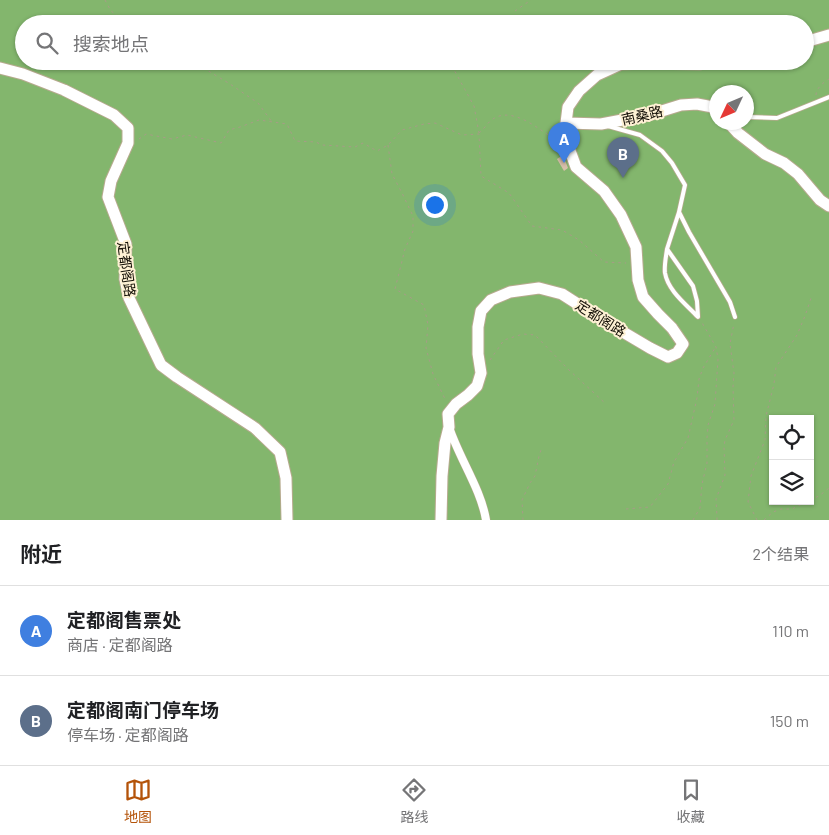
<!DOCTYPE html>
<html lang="zh">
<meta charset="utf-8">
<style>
:root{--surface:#fff;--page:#f6f6f6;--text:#202124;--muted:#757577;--line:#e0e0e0;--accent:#b45309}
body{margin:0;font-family:Barlow,"Noto Sans SC",sans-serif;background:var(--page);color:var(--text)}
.controls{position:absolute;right:15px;bottom:15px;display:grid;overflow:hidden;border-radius:0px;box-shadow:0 1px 4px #0004}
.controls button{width:45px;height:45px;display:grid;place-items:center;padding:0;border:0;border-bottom:1px solid var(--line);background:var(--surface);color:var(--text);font:25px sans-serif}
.compass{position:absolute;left:709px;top:85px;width:45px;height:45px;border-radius:50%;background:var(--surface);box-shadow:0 1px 4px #0004;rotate:226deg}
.you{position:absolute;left:434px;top:204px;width:18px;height:18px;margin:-12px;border:4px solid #fff;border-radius:50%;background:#1a73e8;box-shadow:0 0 0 8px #1a73e833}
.badge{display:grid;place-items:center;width:32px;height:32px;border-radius:50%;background:var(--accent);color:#fff;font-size:16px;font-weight:700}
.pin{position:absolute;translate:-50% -41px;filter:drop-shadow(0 1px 2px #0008)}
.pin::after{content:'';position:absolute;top:26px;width:18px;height:15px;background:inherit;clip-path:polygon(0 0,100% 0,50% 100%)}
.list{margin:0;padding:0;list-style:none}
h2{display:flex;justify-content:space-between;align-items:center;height:65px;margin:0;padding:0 20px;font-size:21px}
h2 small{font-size:16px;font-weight:400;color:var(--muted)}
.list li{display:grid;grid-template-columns:32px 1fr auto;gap:15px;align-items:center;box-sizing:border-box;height:90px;padding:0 20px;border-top:1px solid var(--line)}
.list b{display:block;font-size:19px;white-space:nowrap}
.list p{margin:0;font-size:16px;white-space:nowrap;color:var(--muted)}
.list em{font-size:16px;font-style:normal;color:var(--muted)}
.icon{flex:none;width:28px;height:28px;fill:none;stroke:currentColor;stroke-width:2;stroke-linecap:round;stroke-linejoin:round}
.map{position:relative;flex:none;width:829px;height:520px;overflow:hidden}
.search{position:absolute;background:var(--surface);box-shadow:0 1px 4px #0004;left:15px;right:15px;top:15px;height:55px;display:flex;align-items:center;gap:12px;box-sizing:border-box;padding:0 18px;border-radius:28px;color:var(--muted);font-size:19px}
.sheet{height:245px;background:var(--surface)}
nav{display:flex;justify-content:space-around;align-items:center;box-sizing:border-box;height:70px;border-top:1px solid var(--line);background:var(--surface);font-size:14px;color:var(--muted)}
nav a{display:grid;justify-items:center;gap:2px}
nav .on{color:var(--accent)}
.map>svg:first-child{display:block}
</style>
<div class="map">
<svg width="829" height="520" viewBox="0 0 829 520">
<rect width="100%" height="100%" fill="#f0e4c7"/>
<path fill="#83b66d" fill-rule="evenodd" d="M 0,0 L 829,0 L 829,520 L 0,520 ZM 24,24 L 805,24 L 805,61 L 24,61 ZM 716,92 L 746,92 L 746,122 L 716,122 ZM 773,419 L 810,419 L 810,501 L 773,501 Z"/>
<path fill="#d8bfaa" d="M 563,155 L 568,168 L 564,171 L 557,159 Z"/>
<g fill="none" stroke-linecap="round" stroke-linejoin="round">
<defs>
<path id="lane" d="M 746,117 L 777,118 L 829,97
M 608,126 L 640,135 L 662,151 L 672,163 L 685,185 L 679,212 L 667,249 L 693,286 L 697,301 L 698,317 C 687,305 668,291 665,273 C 664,266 666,257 667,249
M 679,212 L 689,232 L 730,302 L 735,317"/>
<path id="street" d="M 449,427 C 459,458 481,489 486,520"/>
<path id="secondary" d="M 805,42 L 829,35
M 0,68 L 23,74 L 64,90 L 114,115 L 128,128 L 128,143 L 111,181 L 108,197 L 126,244 L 125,279 L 129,298 L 161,365 L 177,377 L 255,428 L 280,452 L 286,478 L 287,520
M 728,122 L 738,133 L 765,154 L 784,163 L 798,174 L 820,200 L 829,206
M 566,123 L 601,124 L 649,115 L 681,105 L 697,104 L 713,107 L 716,111
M 441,520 L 442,476 L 445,443 L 449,427 L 448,414 L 456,404 L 468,395 L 477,386 L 481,373 L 478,354 L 478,327 L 481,311 L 491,300 L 510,292 L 539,288 L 562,294 L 601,319 L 650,348 L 668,357 L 677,353 L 683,344 L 672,328 L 658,314 L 643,297 L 638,280 L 636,247 L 621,215 L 604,191 L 576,167 L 566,140 L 566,123 L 568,107 L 579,91 L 597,75 L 621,64 L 646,63 L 699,64 L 716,61"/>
</defs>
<use href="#lane" stroke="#b6aa8e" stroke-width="5.5"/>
<use href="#street" stroke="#b6aa8e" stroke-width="9"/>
<use href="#secondary" stroke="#b6aa8e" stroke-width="13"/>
<path stroke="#a69d86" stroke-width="1" stroke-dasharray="2.5 4" stroke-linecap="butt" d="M 105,0 L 111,11 L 129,24
M 513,24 L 515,11 L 531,0
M 192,61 L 230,84 L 258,103 L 272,122
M 459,61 L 453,68 L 474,106 L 479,133
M 816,95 C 816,88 824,82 829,79
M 479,133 C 484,129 488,122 493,119 C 512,106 539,129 554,139 L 557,139
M 139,139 L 146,134 L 172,139 L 187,135 L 221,143 L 229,130 L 240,127 L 259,120 L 287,124 L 295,141 L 316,142 L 322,145 L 355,147 L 363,143 L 377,151 L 388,145 L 402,130 L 424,124 L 435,123 L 462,135 L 479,134 L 481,176 L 509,193 L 532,226 L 562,230 L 579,240 L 604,262 L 626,263
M 388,145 L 392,174 L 402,193 L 413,216 L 413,231 L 405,249 L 395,289 L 424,305 L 428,325 L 426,348 L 433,374 L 446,401
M 490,360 L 504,340 L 523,334 L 535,335 L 569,370 L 606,404
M 810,500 L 819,496 L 829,488
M 626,509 L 650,507 L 668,484 L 674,462 L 688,438 L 697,398 L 699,379 L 703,368 L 715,348
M 523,520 L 522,500 L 530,483 L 535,476 L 539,456 L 542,447
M 693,520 L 700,508 L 702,484 L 707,463 L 707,438 L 708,425 L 715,404 L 718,359 L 716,347 L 701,321
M 717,520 L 717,517 L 716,499 L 725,475 L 724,447 L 725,440 L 734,420 L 733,387 L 734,373 L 730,344 L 734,323
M 757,520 L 748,502 L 751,476 L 765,440 L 766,416 L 774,384 L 776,367 L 797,335 L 805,316 L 812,295
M 764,520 L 773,512 L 781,509 L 792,509 L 808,501"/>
<use href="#lane" stroke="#fff" stroke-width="4"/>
<use href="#street" stroke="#fff" stroke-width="8"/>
<use href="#secondary" stroke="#fff" stroke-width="11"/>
</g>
<g text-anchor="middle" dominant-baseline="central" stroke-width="4" stroke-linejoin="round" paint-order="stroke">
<g font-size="14" fill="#120e05" stroke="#fef1d4">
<text transform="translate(642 115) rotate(-13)">南桑路</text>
<text transform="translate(127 269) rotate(82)">定都阁路</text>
<text transform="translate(601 318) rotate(32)">定都阁路</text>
</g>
</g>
</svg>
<div class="controls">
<button><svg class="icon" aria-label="locate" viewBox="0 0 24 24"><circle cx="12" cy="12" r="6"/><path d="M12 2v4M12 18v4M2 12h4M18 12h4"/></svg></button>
<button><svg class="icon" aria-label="layers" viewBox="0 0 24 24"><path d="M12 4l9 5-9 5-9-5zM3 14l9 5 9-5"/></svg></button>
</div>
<svg class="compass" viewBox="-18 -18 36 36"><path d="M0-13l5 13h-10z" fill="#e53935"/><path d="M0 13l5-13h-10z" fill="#757577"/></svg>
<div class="you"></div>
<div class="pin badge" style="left:564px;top:163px;background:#3f7fe0">A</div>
<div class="pin badge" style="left:623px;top:178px;background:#5c6f8a">B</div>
<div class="search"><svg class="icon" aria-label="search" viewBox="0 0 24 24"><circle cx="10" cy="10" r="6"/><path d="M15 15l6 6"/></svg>搜索地点</div>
</div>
<section class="sheet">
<h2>附近<small>2个结果</small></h2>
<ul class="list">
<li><span class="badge" style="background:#3f7fe0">A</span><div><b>定都阁售票处</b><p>商店 · 定都阁路</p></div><em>110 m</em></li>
<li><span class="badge" style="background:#5c6f8a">B</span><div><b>定都阁南门停车场</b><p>停车场 · 定都阁路</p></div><em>150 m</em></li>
</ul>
</section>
<nav>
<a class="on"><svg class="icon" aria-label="map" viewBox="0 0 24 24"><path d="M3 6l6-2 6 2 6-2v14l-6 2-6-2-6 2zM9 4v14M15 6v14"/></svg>地图</a>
<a><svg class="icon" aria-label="directions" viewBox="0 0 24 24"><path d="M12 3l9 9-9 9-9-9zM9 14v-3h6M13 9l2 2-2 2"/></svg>路线</a>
<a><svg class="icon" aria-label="saved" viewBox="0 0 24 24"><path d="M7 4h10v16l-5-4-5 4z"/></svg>收藏</a>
</nav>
